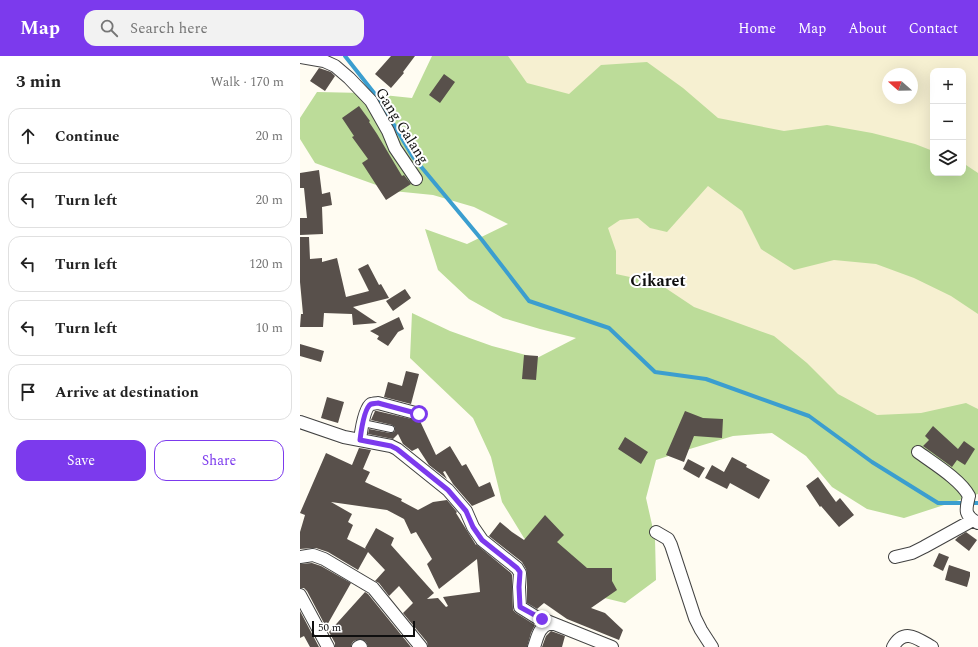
<!DOCTYPE html>
<meta charset="utf-8">
<style>
:root{--surface:#fff;--page:#f2f2f2;--text:#222;--muted:#767676;--line:#e0e0e0;--accent:#7c3aed}
body{margin:0;font-family:Spectral,serif;background:var(--page);color:var(--text)}
.controls{position:absolute;right:12px;top:12px;display:grid;overflow:hidden;border-radius:8px;box-shadow:0 4px 16px #0002}
.controls button{width:36px;height:36px;display:grid;place-items:center;padding:0;border:0;border-bottom:1px solid var(--line);background:var(--surface);color:var(--text);font:20px sans-serif}
.compass{position:absolute;left:582px;top:12px;width:36px;height:36px;border-radius:50%;background:var(--surface);box-shadow:0 4px 16px #0002;rotate:290deg}
.scale{position:absolute;left:12px;bottom:10px;width:103px;box-sizing:border-box;padding-left:4px;border:2px solid #0f0f0f;border-top:0;font-size:11px;line-height:14px;white-space:nowrap;color:#0f0f0f;-webkit-text-stroke:3px #fff;paint-order:stroke}
.stop{position:absolute;width:12px;height:12px;margin:-9px;border:3px solid #7c3aed;border-radius:50%;background:#fff}
.stop.end{background:#7c3aed;border-color:#fff;box-shadow:0 1px 4px #0008}
.list{margin:0;padding:0;list-style:none}
h2{display:flex;justify-content:space-between;align-items:center;height:52px;margin:0;padding:0 16px;font-size:17px}
h2 small{font-size:13px;font-weight:400;color:var(--muted)}
.list li{display:grid;grid-template-columns:26px 1fr auto;gap:12px;align-items:center;box-sizing:border-box;height:56px;margin:0 8px 8px;padding:0 8px;border:1px solid var(--line);border-radius:12px}
.list b{display:block;font-size:15px;white-space:nowrap}
.list em{font-size:13px;font-style:normal;color:var(--muted)}
.actions{display:flex;gap:8px;padding:12px 16px}
.actions a{flex:1;padding:9px 0;border:1px solid var(--accent);border-radius:12px;text-align:center;font-size:14px;color:var(--accent)}
.actions .main{background:var(--accent);color:#fff}
.icon{flex:none;width:22px;height:22px;fill:none;stroke:currentColor;stroke-width:2;stroke-linecap:round;stroke-linejoin:round}
.map{position:relative;flex:none;width:678px;height:591px;overflow:hidden}
header{display:flex;align-items:center;gap:24px;box-sizing:border-box;height:56px;padding:0 20px;background:var(--accent);color:#fff}
header strong{font-size:19px}
nav{display:flex;gap:22px;margin-inline-start:auto;font-size:14px}
.search{width:280px;height:36px;background:var(--page);display:flex;align-items:center;gap:10px;box-sizing:border-box;padding:0 14px;border-radius:12px;color:var(--muted);font-size:15px}
main{display:flex}
aside{flex:1;background:var(--surface)}
.map>svg:first-child{display:block}
</style>
<header>
<strong>Map</strong>
<div class="search"><svg class="icon" aria-label="search" viewBox="0 0 24 24"><circle cx="10" cy="10" r="6"/><path d="M15 15l6 6"/></svg>Search here</div>
<nav><a>Home</a><a>Map</a><a>About</a><a>Contact</a></nav>
</header>
<main>
<aside>
<h2>3 min<small>Walk · 170 m</small></h2>
<ul class="list">
<li><svg class="icon" aria-label="ahead" viewBox="0 0 24 24"><path d="M12 20V5M6 11l6-6 6 6"/></svg><div><b>Continue</b></div><em>20 m</em></li>
<li><svg class="icon" aria-label="left" viewBox="0 0 24 24"><path d="M17 20v-9H6M10 6l-5 5 5 5"/></svg><div><b>Turn left</b></div><em>20 m</em></li>
<li><svg class="icon" aria-label="left" viewBox="0 0 24 24"><path d="M17 20v-9H6M10 6l-5 5 5 5"/></svg><div><b>Turn left</b></div><em>120 m</em></li>
<li><svg class="icon" aria-label="left" viewBox="0 0 24 24"><path d="M17 20v-9H6M10 6l-5 5 5 5"/></svg><div><b>Turn left</b></div><em>10 m</em></li>
<li><svg class="icon" aria-label="arrive" viewBox="0 0 24 24"><path d="M6 21V4h12l-3 4 3 4H6"/></svg><div><b>Arrive at destination</b></div></li>
</ul>
<div class="actions"><a class="main">Save</a><a>Share</a></div>
</aside>
<div class="map">
<svg width="678" height="591" viewBox="0 0 678 591">
<rect width="100%" height="100%" fill="#fffcf2"/>
<path fill="#f6f0d1" fill-rule="evenodd" d="M 204,0 L 678,0 L 678,391 L 571,373 L 293,218 L 232,48 ZM 633,15 L 663,15 L 663,117 L 633,117 ZM 588,18 L 612,18 L 612,42 L 588,42 Z"/>
<path fill="#bcdc99" d="M 132,0 L 208,0 L 227,27 L 269,38 L 301,9 L 347,6 L 383,32 L 418,62 L 484,75 L 527,69 L 572,77 L 615,88 L 633,95 L 633,117 L 663,117 L 663,107 L 678,117 L 678,258 L 651,240 L 614,222 L 576,208 L 534,204 L 494,214 L 461,193 L 442,155 L 408,130 L 367,176 L 350,172 L 338,162 L 320,164 L 308,172 L 316,195 L 316,218 L 358,227 L 394,251 L 474,280 L 507,307 L 538,338 L 577,359 L 621,357 L 666,347 L 678,353 L 678,438 L 604,462 L 567,453 L 532,431 L 506,400 L 472,377 L 433,380 L 393,392 L 356,404 L 346,442 L 355,482 L 356,524 L 325,547 L 288,538 L 254,513 L 224,482 L 202,446 L 191,401 L 173,362 L 110,302 L 112,257 L 150,275 L 192,290 L 237,302 L 276,282 L 240,273 L 203,262 L 169,243 L 138,214 L 125,173 L 167,188 L 208,168 L 174,151 L 133,139 L 93,135 L 15,107 L 0,83 L 0,62 L 17,36 L 64,37 L 112,42 Z"/>
<g fill="none" stroke-linecap="round" stroke-linejoin="round">
<path stroke="#3b9ecf" stroke-width="4" d="M 45,0 L 78,42 L 113,101 L 182,184 L 229,245 L 309,272 L 355,316 L 406,323 L 509,360 L 572,406 L 638,447 L 678,447"/>
</g>
<path fill="#58504b" fill-rule="evenodd" d="M 91,0 L 115,0 L 103,16 L 104,17 L 91,32 L 75,18 Z
M 19,12 L 31,16 L 35,20 L 25,35 L 10,25 Z
M 144,18 L 155,26 L 140,47 L 129,39 Z
M 59,50 L 70,65 L 69,66 L 77,78 L 102,120 L 104,119 L 111,128 L 86,144 L 62,107 L 68,103 L 52,81 L 54,80 L 42,62 Z
M 19,114 L 22,138 L 30,136 L 32,149 L 22,151 L 23,178 L 0,179 L 0,162 L 7,162 L 4,132 L 0,132 L 0,117 Z
M 0,181 L 9,181 L 10,203 L 22,202 L 22,206 L 37,202 L 46,241 L 69,235 L 58,213 L 68,208 L 79,229 L 81,228 L 89,242 L 53,251 L 77,267 L 53,269 L 52,258 L 24,257 L 23,271 L 0,271 L 1,258 L 3,258 L 0,226 Z
M 105,233 L 111,242 L 93,255 L 86,245 Z
M 99,261 L 104,273 L 98,276 L 88,290 L 77,283 L 79,280 L 70,275 Z
M 0,288 L 24,295 L 21,306 L 0,300 Z
M 224,299 L 238,300 L 236,324 L 222,323 Z
M 106,315 L 119,318 L 111,348 L 84,341 L 88,326 L 102,330 Z
M 27,341 L 44,346 L 38,367 L 21,362 Z
M 75,355 L 77,355 L 120,365 L 136,399 L 150,390 L 162,410 L 166,408 L 179,431 L 190,426 L 195,440 L 172,450 L 153,428 L 145,415 L 143,416 L 147,423 L 129,409 L 118,392 L 112,395 L 103,388 L 98,378 L 93,383 L 68,378 L 69,373 L 90,377 L 94,376 L 95,374 L 95,371 L 92,369 L 71,364 Z
M 385,355 L 403,362 L 423,363 L 422,382 L 394,380 L 384,406 L 366,399 Z
M 633,370 L 658,393 L 664,385 L 675,393 L 665,409 L 657,404 L 652,411 L 623,390 L 629,384 L 625,380 Z
M 325,381 L 348,396 L 341,408 L 318,393 Z
M 59,392 L 71,394 L 63,413 L 70,416 L 65,426 L 102,443 L 101,445 L 118,454 L 133,446 L 147,444 L 157,456 L 156,457 L 176,489 L 176,488 L 211,517 L 212,519 L 212,531 L 213,554 L 216,557 L 235,569 L 231,577 L 227,591 L 128,591 L 127,586 L 103,557 L 113,547 L 99,530 L 89,540 L 79,527 L 75,525 L 85,514 L 68,496 L 58,514 L 28,496 L 16,492 L 12,492 L 0,493 L 0,476 L 5,459 L 0,457 L 26,397 L 52,409 ZM 31,446 L 87,454 L 104,463 L 111,478 L 116,476 L 132,503 L 127,508 L 139,533 L 177,503 L 180,536 L 143,541 L 148,550 L 146,551 L 138,542 L 127,543 L 134,537 L 91,489 L 94,482 L 76,472 L 65,492 L 66,493 L 47,483 L 53,469 L 48,466 L 52,458 Z
M 432,401 L 447,409 L 446,411 L 470,424 L 459,443 L 430,427 L 427,433 L 405,422 L 412,409 L 424,416 Z
M 388,403 L 405,412 L 399,422 L 383,413 Z
M 518,421 L 536,446 L 540,442 L 554,459 L 539,471 L 521,450 L 520,451 L 506,430 Z
M 245,459 L 264,479 L 257,486 L 287,512 L 312,512 L 312,525 L 317,534 L 291,552 L 305,557 L 323,574 L 319,584 L 267,563 L 244,547 L 237,553 L 227,547 L 227,518 L 226,513 L 222,506 L 189,480 L 200,466 L 212,476 L 224,484 Z
M 666,476 L 677,484 L 669,495 L 655,484 L 658,481 Z
M 639,497 L 649,501 L 643,515 L 633,510 Z
M 12,507 L 21,510 L 51,527 L 26,571 L 7,535 L 4,532 L 0,532 L 0,508 Z
M 649,509 L 670,516 L 670,520 L 667,531 L 645,524 Z
M 65,536 L 68,538 L 111,591 L 68,591 L 66,586 L 61,583 L 54,585 L 52,587 L 51,591 L 35,591 L 35,587 L 29,576 Z
M 0,555 L 19,591 L 10,591 L 4,580 L 0,582 Z
M 251,575 L 265,580 L 262,591 L 242,591 L 246,580 Z"/>
<g fill="none" stroke-linecap="round" stroke-linejoin="round">
<defs>
<path id="lane" d="M 63,367 L 91,373"/>
<path id="street" d="M 0,1 L 24,5 L 35,10 L 49,22 L 71,45 L 88,75 L 95,92 L 116,123
M 0,366 L 44,381 L 91,390 L 97,393 L 148,434 L 166,455 L 173,471 L 182,484 L 217,512 L 220,517 L 219,531 L 220,551 L 236,561 L 242,563 L 312,591
M 60,384 C 61,376 64,352 71,348 C 72,348 77,347 78,347 L 119,358
M 618,396 C 633,407 661,424 669,440 C 666,453 663,459 678,467
M 356,476 L 368,483 L 371,489 L 395,562 L 401,574 L 412,591
M 0,501 L 13,499 L 24,503 L 73,532 L 121,591
M 595,501 L 612,497 L 624,491 L 673,464
M 0,539 L 28,591
M 58,591 L 60,590 L 61,591
M 234,591 C 238,580 238,572 250,567
M 593,591 C 604,571 618,583 632,591"/>
</defs>
<use href="#lane" stroke="#424242" stroke-width="8"/>
<use href="#street" stroke="#424242" stroke-width="14"/>
<use href="#lane" stroke="#fff" stroke-width="6"/>
<use href="#street" stroke="#fff" stroke-width="12"/>
</g>
<g fill="none" stroke-linecap="round" stroke-linejoin="round">
<path stroke="#7c3aed" stroke-width="5" d="M 119,358 L 78,347 C 77,347 72,348 71,348 C 64,352 61,376 60,384 L 91,390 L 97,393 L 148,434 L 166,455 L 173,471 L 182,484 L 217,512 L 220,516 L 219,531 L 220,551 L 242,563"/>
</g>
<g text-anchor="middle" dominant-baseline="central" stroke-width="4" stroke-linejoin="round" paint-order="stroke">
<g font-size="15" fill="#0f0f0f" stroke="#fff">
<text transform="translate(102 70) rotate(58)">Gang Galang</text>
</g>
<g font-size="16" font-weight="bold" fill="#0f0f0f" stroke="#fff">
<text x="358" y="225">Cikaret</text>
</g>
</g>
</svg>
<div class="controls">
<button>+</button>
<button>−</button>
<button><svg class="icon" aria-label="layers" viewBox="0 0 24 24"><path d="M12 4l9 5-9 5-9-5zM3 14l9 5 9-5"/></svg></button>
</div>
<svg class="compass" viewBox="-18 -18 36 36"><path d="M0-13l5 13h-10z" fill="#e53935"/><path d="M0 13l5-13h-10z" fill="#767676"/></svg>
<div class="scale">50 m</div>
<div class="stop" style="left:119px;top:358px"></div>
<div class="stop end" style="left:242px;top:563px"></div>
</div>
</main>
